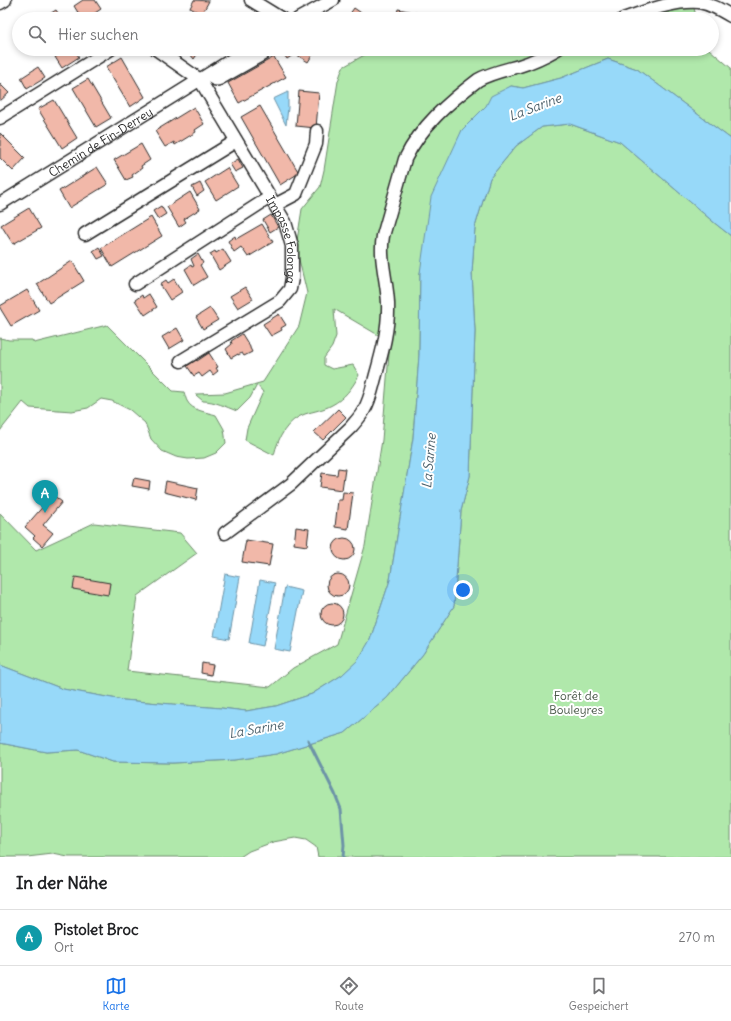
<!DOCTYPE html>
<html lang="de">
<meta charset="utf-8">
<style>
:root{--surface:#fff;--page:#f6f6f6;--text:#202124;--muted:#757577;--line:#e0e0e0;--accent:#1a73e8}
body{margin:0;font-family:Delius,sans-serif;background:var(--page);color:var(--text)}
.you{position:absolute;left:463px;top:590px;width:14px;height:14px;margin:-10px;border:3px solid #fff;border-radius:50%;background:#1a73e8;box-shadow:0 0 0 6px #1a73e833}
.badge{display:grid;place-items:center;width:26px;height:26px;border-radius:50%;background:var(--accent);color:#fff;font-size:13px;font-weight:700}
.pin{position:absolute;translate:-50% -33px;filter:drop-shadow(0 1px 2px #0008)}
.pin::after{content:'';position:absolute;top:21px;width:14px;height:12px;background:inherit;clip-path:polygon(0 0,100% 0,50% 100%)}
.list{margin:0;padding:0;list-style:none}
h2{display:flex;justify-content:space-between;align-items:center;height:52px;margin:0;padding:0 16px;font-size:17px}
h2 small{font-size:13px;font-weight:400;color:var(--muted)}
.list li{display:grid;grid-template-columns:26px 1fr auto;gap:12px;align-items:center;box-sizing:border-box;height:56px;padding:0 16px;border-top:1px solid var(--line)}
.list b{display:block;font-size:15px;white-space:nowrap}
.list p{margin:0;font-size:13px;white-space:nowrap;color:var(--muted)}
.list em{font-size:13px;font-style:normal;color:var(--muted)}
.icon{flex:none;width:22px;height:22px;fill:none;stroke:currentColor;stroke-width:2;stroke-linecap:round;stroke-linejoin:round}
.map{position:relative;flex:none;width:731px;height:857px;overflow:hidden}
.search{position:absolute;background:var(--surface);box-shadow:0 2px 6px #0003;left:12px;right:12px;top:12px;height:44px;display:flex;align-items:center;gap:10px;box-sizing:border-box;padding:0 14px;border-radius:22px;color:var(--muted);font-size:15px}
.sheet{height:108px;background:var(--surface)}
nav{display:flex;justify-content:space-around;align-items:center;box-sizing:border-box;height:56px;border-top:1px solid var(--line);background:var(--surface);font-size:11px;color:var(--muted)}
nav a{display:grid;justify-items:center;gap:2px}
nav .on{color:var(--accent)}
.map>svg:first-child{display:block}
</style>
<div class="map">
<svg width="731" height="857" viewBox="0 0 731 857">
<rect width="100%" height="100%" fill="#fff"/>
<filter id="ink" filterUnits="userSpaceOnUse"><feTurbulence type="fractalNoise" baseFrequency=".025" numOctaves="2"/><feDisplacementMap in="SourceGraphic" scale="8" xChannelSelector="R" yChannelSelector="G"/><feConvolveMatrix kernelMatrix="1 2 1 2 8 2 1 2 1" color-interpolation-filters="sRGB"/></filter>
<g filter="url(#ink)">
<path fill="#b0e8ab" stroke="#6e8a6b" d="M 693,5 L 697,19 L 629,19 Z
M 375,49 L 541,49 L 548,62 L 571,49 L 709,49 L 731,68 L 731,139 L 637,69 L 608,59 L 561,78 L 523,88 L 511,86 L 486,106 L 462,130 L 420,273 L 419,355 L 413,438 L 390,580 L 370,640 L 359,660 L 342,675 L 312,694 L 276,706 L 246,711 L 221,708 L 123,700 L 63,689 L 0,665 L 0,513 L 36,550 L 94,523 L 180,533 L 197,553 L 137,596 L 127,671 L 270,687 L 293,668 L 337,644 L 365,546 L 382,440 L 390,342 L 334,309 L 336,336 L 332,347 L 324,358 L 324,365 L 332,369 L 353,365 L 359,375 C 353,387 344,399 332,405 C 323,410 314,411 305,414 C 287,420 278,438 274,455 L 245,440 L 247,428 L 263,392 L 257,385 L 250,398 L 237,411 C 226,407 215,401 203,401 L 196,395 L 196,394 L 225,393 L 263,382 L 299,326 L 307,293 L 296,247 L 302,209 L 320,187 L 324,170 L 338,81 L 343,67 Z
M 570,124 L 620,142 L 717,225 L 731,236 L 731,857 L 318,857 L 316,847 L 306,840 L 295,838 L 273,842 L 249,851 L 240,857 L 68,857 L 53,854 L 27,857 L 0,857 L 0,743 L 46,752 L 78,750 L 113,762 L 173,763 L 235,760 L 276,754 L 345,733 L 387,698 L 423,654 L 454,606 L 461,511 L 470,476 L 475,331 L 472,273 L 475,227 L 490,178 L 516,146 L 542,127 Z
M 107,325 L 173,391 L 184,392 C 185,395 186,399 187,401 C 192,411 207,412 216,415 L 224,429 L 226,443 L 216,453 L 204,458 L 188,459 L 176,457 L 162,451 L 151,439 L 145,423 L 130,410 L 112,401 L 101,399 L 88,408 L 72,411 L 30,408 L 23,402 L 0,431 L 0,338 L 9,340 L 32,340 L 34,343 Z"/>
<path fill="#97d9f9" stroke="#6c93a7" d="M 608,59 L 637,69 L 731,139 L 731,236 L 717,225 L 620,142 L 570,124 L 542,127 L 516,146 L 490,178 L 475,227 L 472,273 L 475,331 L 470,476 L 461,511 L 454,606 L 423,654 L 387,698 L 345,733 L 276,754 L 235,760 L 173,763 L 113,762 L 78,750 L 46,752 L 0,743 L 0,665 L 63,689 L 123,700 L 221,708 L 246,711 L 276,706 L 312,694 L 342,675 L 358,660 L 370,640 L 390,580 L 413,438 L 419,355 L 420,273 L 431,197 L 462,130 L 486,106 L 491,96 L 511,86 L 523,88 L 561,78 Z
M 288,92 L 288,108 L 286,125 L 273,99 Z
M 225,574 L 240,577 L 229,639 L 214,636 Z
M 260,580 L 275,583 L 263,646 L 249,643 Z
M 285,587 L 302,591 L 290,652 L 274,649 Z"/>
<g fill="none" stroke-linecap="round" stroke-linejoin="round">
<path stroke="#6c93a7" stroke-width="3" d="M 308,740 L 335,794 L 341,809 L 344,845 L 343,857"/>
</g>
<path fill="#f1b8a9" stroke="#2b2b2b" d="M 83,0 L 95,0 L 101,9 L 86,19 L 82,19 L 74,6 Z
M 194,0 L 209,1 L 202,14 L 190,8 Z
M 354,8 L 367,17 L 365,19 L 343,19 L 345,16 L 347,18 Z
M 398,9 L 419,13 L 418,19 L 396,19 Z
M 56,10 L 62,19 L 49,19 L 50,18 L 48,15 Z
M 69,49 L 74,49 L 79,57 L 62,68 L 55,57 Z
M 179,49 L 197,49 L 200,50 L 194,59 L 189,53 Z
M 280,49 L 292,49 L 294,51 L 292,52 L 293,55 L 287,59 Z
M 297,49 L 316,49 L 308,62 L 294,53 Z
M 122,57 L 145,97 L 130,107 L 106,67 Z
M 274,57 L 286,77 L 239,103 L 228,83 Z
M 38,67 L 45,78 L 27,89 L 21,78 Z
M 88,79 L 111,118 L 96,127 L 73,88 Z
M 0,84 L 9,93 L 0,101 Z
M 299,91 L 319,93 L 316,128 L 296,126 Z
M 54,100 L 77,138 L 62,148 L 38,109 Z
M 260,106 L 299,173 L 280,185 L 241,117 Z
M 194,107 L 204,124 L 195,130 L 196,132 L 175,145 L 174,142 L 165,147 L 155,131 Z
M 0,133 L 25,158 L 13,171 L 0,158 Z
M 141,144 L 150,160 L 141,166 L 142,168 L 132,175 L 133,177 L 126,180 L 114,160 Z
M 238,159 L 243,168 L 235,172 L 230,164 Z
M 97,167 L 108,184 L 69,208 L 59,191 Z
M 227,168 L 238,186 L 216,200 L 205,182 Z
M 200,183 L 204,191 L 197,196 L 192,187 Z
M 190,192 L 200,209 L 184,219 L 186,222 L 179,227 L 167,207 Z
M 161,206 L 166,214 L 158,219 L 153,211 Z
M 29,208 L 41,228 L 13,244 L 1,225 Z
M 271,215 L 278,227 L 270,232 L 263,220 Z
M 151,217 L 162,236 L 112,267 L 101,248 Z
M 262,224 L 273,242 L 248,257 L 241,247 L 234,252 L 228,241 L 235,236 L 236,239 Z
M 99,247 L 104,256 L 98,259 L 93,251 Z
M 223,249 L 231,262 L 219,270 L 210,254 L 215,251 L 216,253 Z
M 198,254 L 203,263 L 200,265 L 207,277 L 194,285 L 185,269 L 191,265 L 192,267 L 194,266 L 191,259 Z
M 72,261 L 84,281 L 49,303 L 37,284 Z
M 174,279 L 182,292 L 170,300 L 160,284 L 166,280 L 168,283 Z
M 245,287 L 253,299 L 238,308 L 230,296 Z
M 27,290 L 39,310 L 11,326 L 0,308 L 0,306 Z
M 149,294 L 157,307 L 145,315 L 135,300 L 142,295 L 143,298 Z
M 210,308 L 218,320 L 203,329 L 196,317 Z
M 279,314 L 286,325 L 281,328 L 282,330 L 271,336 L 263,324 Z
M 177,328 L 184,340 L 169,349 L 162,337 Z
M 242,334 L 250,347 L 250,348 L 252,352 L 244,356 L 242,353 L 238,355 L 238,354 L 231,358 L 226,349 L 232,344 L 231,341 Z
M 209,353 L 218,367 L 216,368 L 218,371 L 213,375 L 210,371 L 202,377 L 199,373 L 194,376 L 187,366 L 196,360 L 197,361 Z
M 338,409 L 346,417 L 323,440 L 314,432 Z
M 338,468 L 345,469 L 342,490 L 320,487 L 322,473 L 337,475 Z
M 134,478 L 150,481 L 149,489 L 132,486 Z
M 166,481 L 198,488 L 196,500 L 164,492 Z
M 343,492 L 353,493 L 348,529 L 335,527 L 338,500 L 342,500 Z
M 53,495 L 62,502 L 43,525 L 53,533 L 42,546 L 33,538 L 35,536 L 25,527 Z
M 296,527 L 309,529 L 307,546 L 294,544 Z
M333 549a11 11 0 1 1 22 0a11 11 0 1 1-22 0Z
M 246,540 L 273,544 L 269,566 L 242,562 Z
M327 585a11 11 0 1 1 22 0a11 11 0 1 1-22 0Z
M 75,577 L 110,583 L 108,595 L 73,589 Z
M321 614a11 11 0 1 1 22 0a11 11 0 1 1-22 0Z
M 202,663 L 213,665 L 211,675 L 201,673 Z"/>
<g fill="none" stroke-linecap="round" stroke-linejoin="round">
<defs>
<g id="minor">
<path d="M 251,0 L 282,19"/>
<path d="M 0,3 L 5,0"/>
<path d="M 298,19 L 333,0"/>
<path d="M 623,19 C 647,11 674,0 699,2 C 711,4 721,10 731,16"/>
<path id="s1" d="M 156,49 L 200,80 L 285,222 L 292,246 L 292,278 L 290,289 L 280,301 L 181,361"/>
<path d="M 208,75 C 212,77 214,81 219,79 L 263,54 L 265,49"/>
<path d="M 0,118 L 111,49"/>
<path id="s2" d="M 0,204 L 249,49"/>
<path d="M 275,205 L 296,194 L 316,144 L 317,131"/>
<path d="M 85,234 L 236,141"/>
<path d="M 135,284 L 270,197"/>
<path d="M 225,533 L 291,484 L 351,427 C 356,421 361,416 364,410 C 370,400 372,389 375,378 C 382,353 389,329 388,303 C 387,280 379,258 383,236 L 405,159 C 421,126 449,102 478,80 C 490,73 505,70 519,66 C 532,62 545,56 557,49"/>
</g>
</defs>
<use href="#minor" stroke="#2b2b2b" stroke-width="15"/>
<use href="#minor" stroke="#fff" stroke-width="12"/>
</g>
</g>
<g text-anchor="middle" dominant-baseline="central" stroke-width="4" stroke-linejoin="round" paint-order="stroke">
<g font-size="12" fill="#2b2b2b" stroke="#fff">
<text stroke="none"><textPath href="#s2" startOffset="118">Chemin de Fin-Derrey</textPath></text>
<text stroke="none"><textPath href="#s1" startOffset="236">Impasse Folonga</textPath></text>
</g>
<g font-size="12" fill="#4c5a4b" stroke="#fff">
<text x="576" y="695">Forêt de<tspan x="576" dy="14">Bouleyres</tspan></text>
</g>
<g font-size="13" font-style="italic" fill="#4b5f69" stroke="#fff">
<text transform="translate(535 107) rotate(-21)">La Sarine</text>
<text transform="translate(429 461) rotate(-85)">La Sarine</text>
<text transform="translate(256 729) rotate(-10)">La Sarine</text>
</g>
</g>
</svg>
<div class="you"></div>
<div class="pin badge" style="left:45px;top:513px;background:#0f9aa8">A</div>
<div class="search"><svg class="icon" aria-label="search" viewBox="0 0 24 24"><circle cx="10" cy="10" r="6"/><path d="M15 15l6 6"/></svg>Hier suchen</div>
</div>
<section class="sheet">
<h2>In der Nähe<small></small></h2>
<ul class="list">
<li><span class="badge" style="background:#0f9aa8">A</span><div><b>Pistolet Broc</b><p>Ort</p></div><em>270 m</em></li>
</ul>
</section>
<nav>
<a class="on"><svg class="icon" aria-label="map" viewBox="0 0 24 24"><path d="M3 6l6-2 6 2 6-2v14l-6 2-6-2-6 2zM9 4v14M15 6v14"/></svg>Karte</a>
<a><svg class="icon" aria-label="directions" viewBox="0 0 24 24"><path d="M12 3l9 9-9 9-9-9zM9 14v-3h6M13 9l2 2-2 2"/></svg>Route</a>
<a><svg class="icon" aria-label="saved" viewBox="0 0 24 24"><path d="M7 4h10v16l-5-4-5 4z"/></svg>Gespeichert</a>
</nav>
